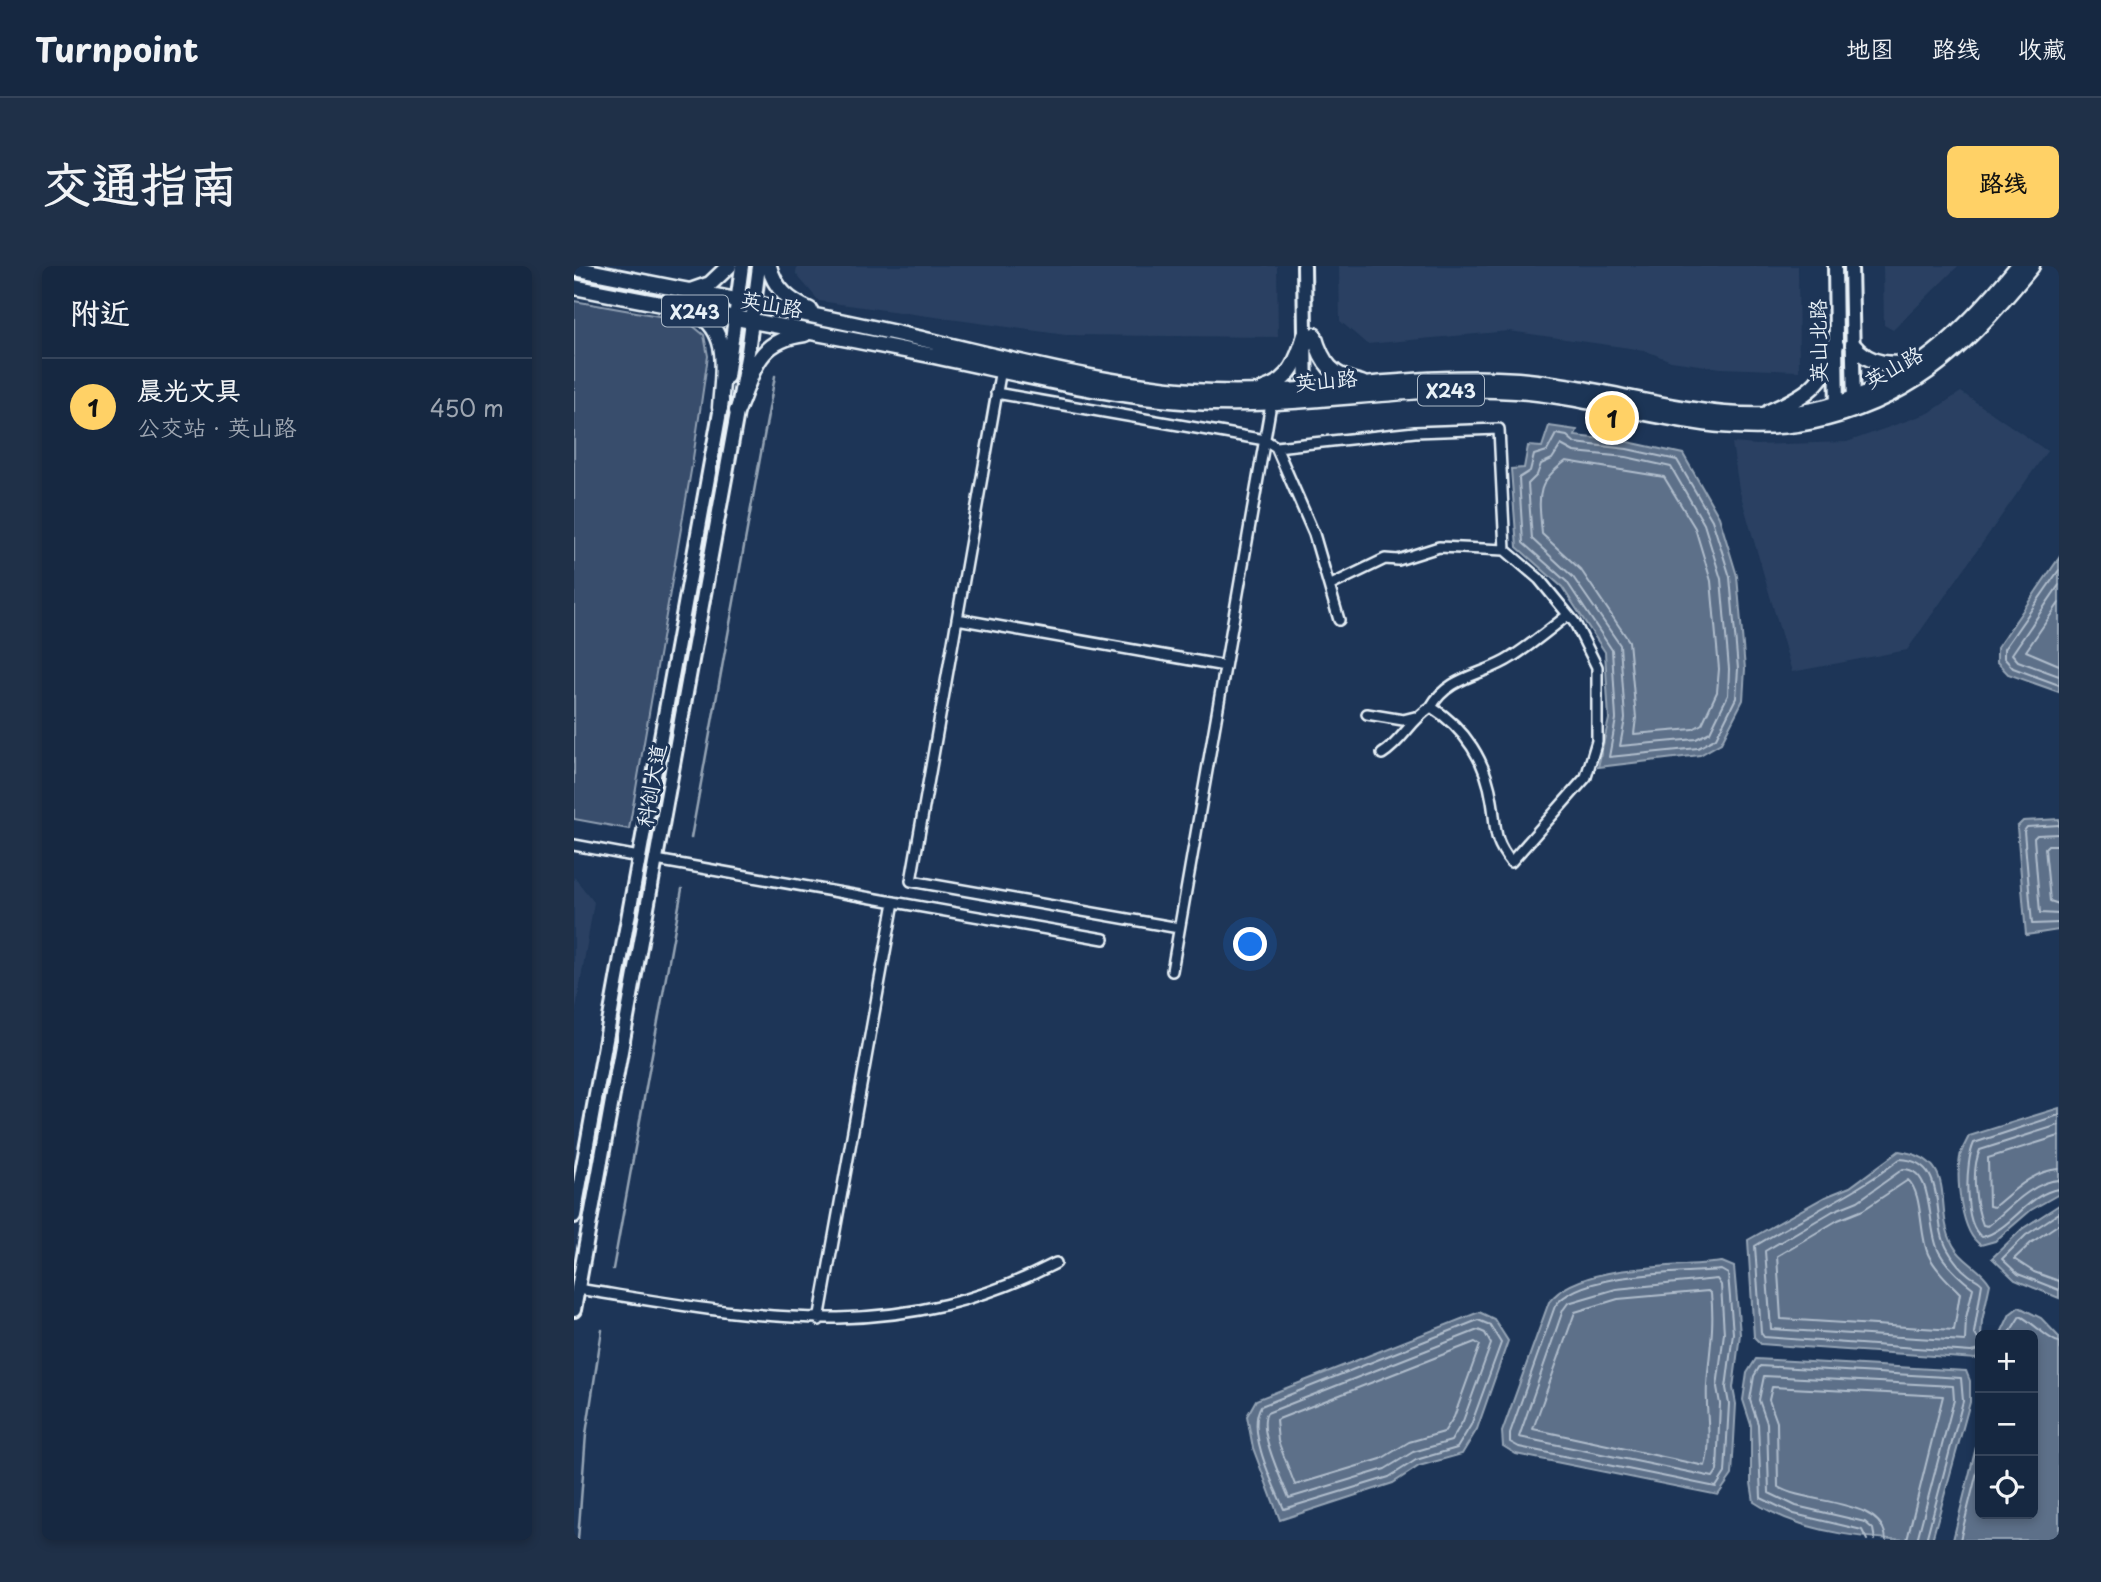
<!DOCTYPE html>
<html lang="zh">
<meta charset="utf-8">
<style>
:root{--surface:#162841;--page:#1f3048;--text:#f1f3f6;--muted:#9ea6b1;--line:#35445a;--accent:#ffd166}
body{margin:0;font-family:"Playpen Sans","LXGW WenKai TC",sans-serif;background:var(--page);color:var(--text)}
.controls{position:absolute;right:21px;bottom:21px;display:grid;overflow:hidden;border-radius:10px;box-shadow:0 4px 10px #0003}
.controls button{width:63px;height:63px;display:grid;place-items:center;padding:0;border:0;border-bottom:2px solid var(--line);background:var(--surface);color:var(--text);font:35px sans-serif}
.you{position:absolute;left:677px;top:679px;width:24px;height:24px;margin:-18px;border:5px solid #fff;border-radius:50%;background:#1a73e8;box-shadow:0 0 0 10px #1a73e833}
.badge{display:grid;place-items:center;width:46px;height:46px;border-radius:50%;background:var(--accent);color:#111;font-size:23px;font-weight:700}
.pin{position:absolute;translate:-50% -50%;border:4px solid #fff;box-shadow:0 2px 7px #0006}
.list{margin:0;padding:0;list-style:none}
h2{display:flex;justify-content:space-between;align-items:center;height:91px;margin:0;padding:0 28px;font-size:30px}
h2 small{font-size:23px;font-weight:400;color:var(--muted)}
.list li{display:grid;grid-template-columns:46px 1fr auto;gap:21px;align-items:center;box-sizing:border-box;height:98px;padding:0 28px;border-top:2px solid var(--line)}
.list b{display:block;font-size:26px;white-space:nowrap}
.list p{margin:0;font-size:23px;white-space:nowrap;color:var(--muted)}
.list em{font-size:23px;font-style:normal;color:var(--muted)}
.icon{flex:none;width:38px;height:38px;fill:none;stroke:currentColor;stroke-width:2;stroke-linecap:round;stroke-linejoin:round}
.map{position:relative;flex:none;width:1485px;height:1274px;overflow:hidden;border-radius:10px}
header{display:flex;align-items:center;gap:42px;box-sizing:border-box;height:98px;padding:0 35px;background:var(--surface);border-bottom:2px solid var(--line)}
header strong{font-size:33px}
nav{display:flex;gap:38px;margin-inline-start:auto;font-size:24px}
.intro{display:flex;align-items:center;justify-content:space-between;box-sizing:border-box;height:168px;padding:0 42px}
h1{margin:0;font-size:49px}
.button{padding:18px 32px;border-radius:10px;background:var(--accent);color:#111;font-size:24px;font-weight:700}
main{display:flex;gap:42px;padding:0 42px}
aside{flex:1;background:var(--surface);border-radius:10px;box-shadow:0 4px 10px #0003}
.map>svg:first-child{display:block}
</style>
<header>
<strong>Turnpoint</strong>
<nav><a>地图</a><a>路线</a><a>收藏</a></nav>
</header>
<div class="intro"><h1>交通指南</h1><a class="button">路线</a></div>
<main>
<aside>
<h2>附近<small></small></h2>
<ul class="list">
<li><span class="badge">1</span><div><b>晨光文具</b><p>公交站 · 英山路</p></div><em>450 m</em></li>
</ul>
</aside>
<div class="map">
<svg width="1485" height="1274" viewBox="0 0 1485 1274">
<rect width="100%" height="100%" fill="#1d3557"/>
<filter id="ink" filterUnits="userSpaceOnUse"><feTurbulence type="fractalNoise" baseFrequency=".0143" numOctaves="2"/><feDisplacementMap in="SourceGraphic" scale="14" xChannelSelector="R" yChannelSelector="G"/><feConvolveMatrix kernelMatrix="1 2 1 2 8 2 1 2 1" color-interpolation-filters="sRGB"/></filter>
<g filter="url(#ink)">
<path fill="#2a4162" d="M 223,0 L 703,0 L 704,71 L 492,69 L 245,35 L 222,8 Z
M 765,0 L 1224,0 L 1225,105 L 1147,102 L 1097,95 L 1070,84 L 935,65 L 793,78 L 766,55 Z
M 1309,0 L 1384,0 L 1319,64 L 1310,59 Z
M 1387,126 L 1473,185 L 1333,384 L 1218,406 L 1165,223 L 1158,177 L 1182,179 L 1273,176 L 1355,147 Z
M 0,611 L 20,636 L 0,754 Z"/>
<path fill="#374d6c" stroke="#909fb2" stroke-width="2" d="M 0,35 L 113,55 L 130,69 L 134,90 L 118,199 L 55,563 L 0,553 Z"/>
<path fill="#5d7089" stroke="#95a4b5" stroke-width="2" d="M 975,160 L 1003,164 L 1001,170 L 1054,176 L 1109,188 L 1145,251 L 1163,310 L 1171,403 L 1169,434 L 1147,477 L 1126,489 L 1024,501 L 1035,453 L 1031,386 L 988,321 L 943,281 L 937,203 L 950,202 L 954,180 L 968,181 Z
M 1485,292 L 1485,426 L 1434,408 L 1423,396 L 1423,382 Z
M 1485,553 L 1485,664 L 1452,669 L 1443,561 L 1449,555 Z
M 1485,842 L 1485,928 L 1457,944 L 1421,975 L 1407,979 C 1387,968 1382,913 1386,891 C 1387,884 1392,877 1395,870 Z
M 1325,885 C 1387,894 1358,940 1379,979 C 1388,996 1407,1002 1416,1018 L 1408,1055 L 1406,1086 L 1402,1093 L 1187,1078 L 1180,1071 L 1174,974 L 1251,931 L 1276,921 Z
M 1485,939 L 1485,1032 L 1441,1014 L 1418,992 L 1448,963 Z
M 1148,996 L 1160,1001 L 1166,1068 L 1159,1122 L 1162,1138 L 1158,1209 L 1144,1229 L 942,1188 L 929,1180 L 928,1166 L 975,1036 C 1005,997 1102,1002 1148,996 Z
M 1445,1041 L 1467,1052 L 1485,1071 L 1485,1274 L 1379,1274 L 1406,1165 L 1406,1248 L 1459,1248 L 1459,1069 L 1426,1069 L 1436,1048 Z
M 905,1046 L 920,1053 L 934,1075 L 903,1163 L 888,1188 L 845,1200 L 819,1217 L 706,1254 L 679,1182 L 673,1150 L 682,1134 Z
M 1182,1093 L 1392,1105 L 1396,1115 L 1396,1136 L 1358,1274 C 1299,1274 1231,1269 1180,1236 L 1177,1217 L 1177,1159 L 1169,1134 L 1173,1107 Z"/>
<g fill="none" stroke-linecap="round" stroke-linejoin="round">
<path stroke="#b0bdcc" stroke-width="2" d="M 982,168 L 993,170 L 1001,177 L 1053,183 L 1103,194 L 1138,254 L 1156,311 L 1164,403 L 1162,432 L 1142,472 L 1124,482 L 1035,491 L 1042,453 L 1038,384 L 993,316 L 949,277 L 945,212 L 956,205 L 960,189 L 973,185 Z
M 987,179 L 1000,186 L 1052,191 L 1097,201 L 1130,258 L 1147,313 L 1155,403 L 1154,429 L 1136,466 L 1122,473 L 1046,480 L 1051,453 L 1046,379 L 999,311 L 958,273 L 954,218 L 963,209 L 967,198 L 978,193 Z
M 992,195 L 1090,211 L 1121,262 L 1137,315 L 1145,403 L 1143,426 L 1128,458 L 1119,463 L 1060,468 L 1062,452 L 1055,375 L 1007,304 L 968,268 C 965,231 960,218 992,195 Z
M 1485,304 L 1430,383 L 1430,392 L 1439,402 L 1485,419
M 1485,319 L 1438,388 L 1444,395 L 1485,410
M 1485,337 L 1452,385 L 1485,399
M 1485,559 L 1453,561 L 1450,565 L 1458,658 L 1485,657
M 1485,568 L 1463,569 L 1460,572 L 1466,647 L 1485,648
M 1485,579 L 1474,579 L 1471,582 L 1476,635 L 1485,638
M 1485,849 L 1400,877 C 1391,896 1389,959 1408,971 C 1437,964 1454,927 1485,923
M 1485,859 L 1406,884 C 1397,903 1401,939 1409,959 L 1414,960 C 1433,944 1459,915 1485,914
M 1485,870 L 1414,892 L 1415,940 L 1420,941 C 1438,926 1460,904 1485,903
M 1329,903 C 1362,903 1352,963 1365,986 C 1373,1001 1386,1012 1399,1022 L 1392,1052 L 1391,1075 L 1197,1063 L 1191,985 L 1259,945 L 1284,935 Z
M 1334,914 C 1349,927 1345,968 1354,988 C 1361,1003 1375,1016 1386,1027 L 1380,1064 L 1207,1053 L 1203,990 L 1264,954 L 1289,944 Z
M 1485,947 L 1452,969 L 1428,993 L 1444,1008 L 1485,1024
M 1485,958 L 1458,976 L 1440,993 L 1460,1006 L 1485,1015
M 1147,1004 L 1154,1008 L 1159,1067 L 1152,1122 L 1155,1138 L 1151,1207 L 1142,1221 L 945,1181 L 936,1176 L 936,1167 L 981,1040 C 1006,1005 1106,1008 1147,1004 Z
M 1143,1013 L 1147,1019 L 1150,1067 L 1143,1121 L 1146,1138 L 1143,1205 L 1139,1211 L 945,1171 L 989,1044 L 994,1037 L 1042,1023 Z
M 1134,1025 L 1137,1028 C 1141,1060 1135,1088 1133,1119 C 1131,1144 1139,1175 1131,1200 L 959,1163 L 1001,1046 L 1044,1033 Z
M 904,1054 L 916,1059 L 927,1077 L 897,1159 L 883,1182 L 842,1194 L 815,1211 L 710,1243 C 699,1218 672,1164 687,1140 Z
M 904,1064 L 911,1067 L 917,1078 L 889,1155 L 877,1175 L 839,1186 L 811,1203 L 715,1232 C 708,1215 683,1163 693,1147 Z
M 1434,1069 L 1446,1050 C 1459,1056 1475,1075 1485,1076
M 901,1076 L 906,1079 L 880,1151 L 870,1166 L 835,1176 L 807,1193 L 721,1219 L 704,1175 L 702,1154 Z
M 1406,1076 L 1400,1067 L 1408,1018 C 1404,1013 1400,1013 1395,1009 C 1387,1003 1379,993 1374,984 C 1356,955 1376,895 1326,893 C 1280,929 1231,949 1181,980 L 1187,1067 L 1190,1071 L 1397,1086 L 1406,1084
M 1293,1274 L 1288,1264 L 1220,1248 L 1187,1232 L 1184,1158 L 1176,1134 L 1180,1110 L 1186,1100 L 1387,1112 L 1389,1135 L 1352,1274
M 1301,1274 L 1299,1263 L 1291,1256 L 1222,1240 L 1195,1227 L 1193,1157 L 1185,1134 L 1190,1110 L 1379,1120 L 1380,1134 L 1343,1274
M 1312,1274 C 1310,1232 1234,1239 1204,1221 L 1203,1156 L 1195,1134 L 1198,1121 L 1369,1130 L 1333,1274
M 1386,1274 L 1406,1194"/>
<path stroke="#95a4b5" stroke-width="2.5" d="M 117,572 L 201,110
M 39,1003 L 108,623
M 4,1274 L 12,1168 L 28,1064"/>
<defs>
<path id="street" d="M 427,103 L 337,615 L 605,662
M 422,127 L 691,174 L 702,181 L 740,268 L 765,354
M 702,181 L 841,166 L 925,163 L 931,284
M 757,319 L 811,293 L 824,294 L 865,281 L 931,284 L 965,313 L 1001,357 L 1023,401 L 1023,475 L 1012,511 L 937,596 C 918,572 923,564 918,535 C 912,495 891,462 857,441 C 836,454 829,475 808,488
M 383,353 L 651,400
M 857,441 C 875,409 910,410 938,391 C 957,379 976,363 994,349
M 793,448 L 829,454 L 841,451
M 0,579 L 65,591
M 82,594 L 530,673
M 598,705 L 697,138
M 4,1023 C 177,1050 318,1082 482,997
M 245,1054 L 320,636"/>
<path id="secondary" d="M 730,0 L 732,133
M 1261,0 L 1263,147
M 1277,0 L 1280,140
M 153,111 L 168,0
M 0,950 L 148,135
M 0,1044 L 174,86 L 185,0"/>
<path id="primary" d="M 195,0 C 201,23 215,35 236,44
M 0,2 C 112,25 224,45 335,70 C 428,91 523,118 618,125 C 728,133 836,106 944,114 C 1048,122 1148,168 1252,141 C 1339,118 1389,67 1444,0
M 0,21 C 113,44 227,63 340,86 C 432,104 526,130 620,136 C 728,143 834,117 942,125 C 1046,133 1148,180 1253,152 C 1348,127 1398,73 1458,0
M 116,25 L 136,18 L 155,0
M 123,47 C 158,68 148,107 146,142
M 740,69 C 748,97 758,111 788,117
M 1279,79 C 1297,101 1319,99 1345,96
M 690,123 C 716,115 724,93 731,69
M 163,145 C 180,105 182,74 231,68
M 1195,146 C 1233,129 1250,119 1262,79"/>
</defs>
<use href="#street" stroke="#e8f1f8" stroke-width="14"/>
<use href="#secondary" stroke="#e8f1f8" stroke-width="18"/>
<use href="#primary" stroke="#e8f1f8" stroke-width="19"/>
<use href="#street" stroke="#1d3557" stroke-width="9"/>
<use href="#secondary" stroke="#1d3557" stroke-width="12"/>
<use href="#primary" stroke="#1d3557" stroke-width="14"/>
</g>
</g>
<g text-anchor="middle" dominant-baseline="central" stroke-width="6" stroke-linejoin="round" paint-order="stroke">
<g fill="#1d3557" stroke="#abb9c8" stroke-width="2">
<rect x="88" y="29.5" width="66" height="31" rx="5"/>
<rect x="844" y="108.5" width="66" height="31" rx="5"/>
</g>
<g font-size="19" font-weight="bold" fill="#e8f1f8">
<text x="121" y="45">X243</text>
<text x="877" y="124">X243</text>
</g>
<g font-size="21" fill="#e8f1f8" stroke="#1d3557">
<text transform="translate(198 37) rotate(10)">英山路</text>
<text transform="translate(1243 75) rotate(-91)">英山北路</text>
<text transform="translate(1319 100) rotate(-29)">英山路</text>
<text transform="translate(752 113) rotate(-5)">英山路</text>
<text transform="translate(76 519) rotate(-80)">科创大道</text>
</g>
</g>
</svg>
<div class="controls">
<button>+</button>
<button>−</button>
<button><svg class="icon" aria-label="locate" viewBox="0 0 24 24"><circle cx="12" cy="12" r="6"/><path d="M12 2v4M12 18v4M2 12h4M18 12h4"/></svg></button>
</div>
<div class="you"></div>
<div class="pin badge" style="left:1038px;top:152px">1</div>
</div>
</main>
